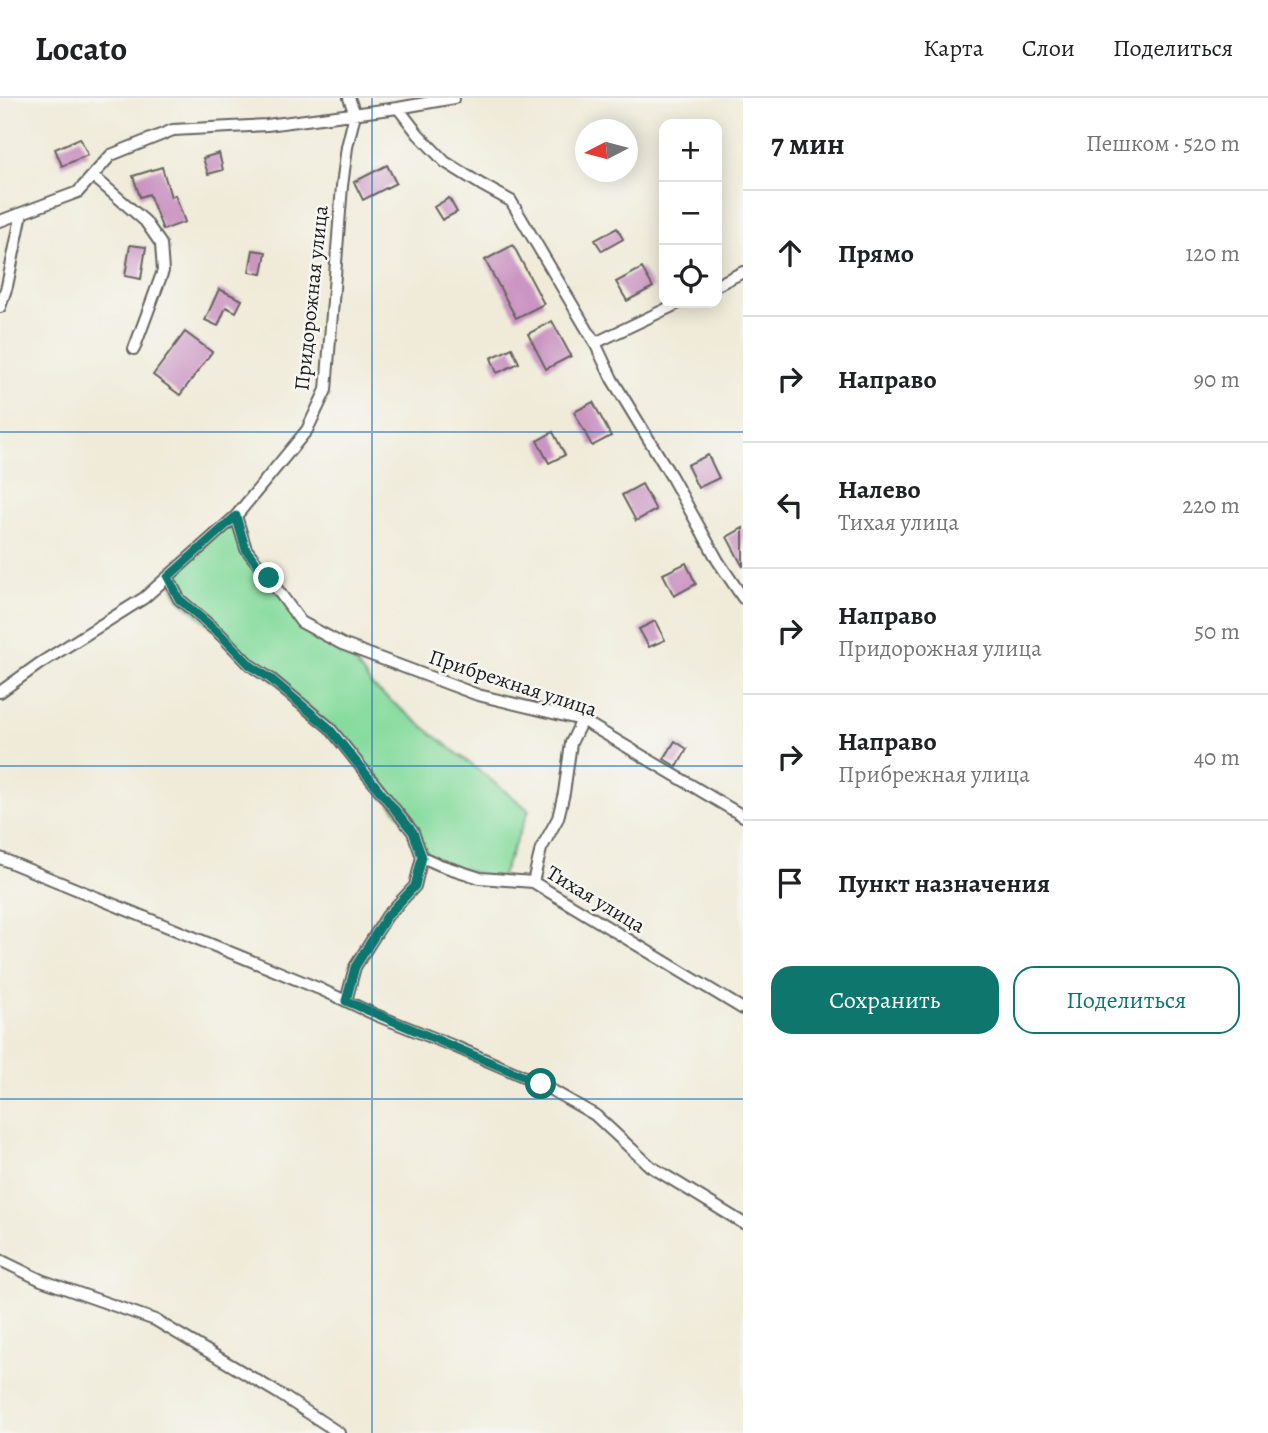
<!DOCTYPE html>
<html lang="ru">
<meta charset="utf-8">
<style>
:root{--surface:#fff;--page:#f6f6f6;--text:#202124;--muted:#757577;--line:#e0e0e0;--accent:#0f766e}
body{margin:0;font-family:Alegreya,serif;background:var(--page);color:var(--text)}
.controls{position:absolute;right:21px;top:21px;display:grid;overflow:hidden;border-radius:14px;box-shadow:0 4px 18px #0003}
.controls button{width:63px;height:63px;display:grid;place-items:center;padding:0;border:0;border-bottom:2px solid var(--line);background:var(--surface);color:var(--text);font:35px sans-serif}
.compass{position:absolute;left:575px;top:21px;width:63px;height:63px;border-radius:50%;background:var(--surface);box-shadow:0 4px 18px #0003;rotate:264deg}
.stop{position:absolute;width:21px;height:21px;margin:-16px;border:5px solid #0f766e;border-radius:50%;background:#fff}
.stop.end{background:#0f766e;border-color:#fff;box-shadow:0 2px 7px #0008}
.list{margin:0;padding:0;list-style:none}
h2{display:flex;justify-content:space-between;align-items:center;height:91px;margin:0;padding:0 28px;font-size:30px}
h2 small{font-size:23px;font-weight:400;color:var(--muted)}
.list li{display:grid;grid-template-columns:46px 1fr auto;gap:21px;align-items:center;box-sizing:border-box;height:126px;padding:0 28px;border-top:2px solid var(--line)}
.list b{display:block;font-size:26px;white-space:nowrap}
.list p{margin:0;font-size:23px;white-space:nowrap;color:var(--muted)}
.list em{font-size:23px;font-style:normal;color:var(--muted)}
.actions{display:flex;gap:14px;padding:21px 28px}
.actions a{flex:1;padding:16px 0;border:2px solid var(--accent);border-radius:21px;text-align:center;font-size:24px;color:var(--accent)}
.actions .main{background:var(--accent);color:#fff}
.icon{flex:none;width:38px;height:38px;fill:none;stroke:currentColor;stroke-width:2;stroke-linecap:round;stroke-linejoin:round}
.map{position:relative;flex:none;width:743px;height:1335px;overflow:hidden}
header{display:flex;align-items:center;gap:42px;box-sizing:border-box;height:98px;padding:0 35px;background:var(--surface);border-bottom:2px solid var(--line)}
header strong{font-size:33px}
nav{display:flex;gap:38px;margin-inline-start:auto;font-size:24px}
main{display:flex}
aside{flex:1;background:var(--surface)}
.map>svg:first-child{display:block}
</style>
<header>
<strong>Locato</strong>
<nav><a>Карта</a><a>Слои</a><a>Поделиться</a></nav>
</header>
<main>
<div class="map">
<svg width="743" height="1335" viewBox="0 0 743 1335">
<rect width="100%" height="100%" fill="#f6f6f2"/>
<filter id="ink" filterUnits="userSpaceOnUse"><feTurbulence type="fractalNoise" baseFrequency=".0143" numOctaves="2"/><feDisplacementMap in="SourceGraphic" scale="14" xChannelSelector="R" yChannelSelector="G"/><feConvolveMatrix kernelMatrix="1 2 1 2 8 2 1 2 1" color-interpolation-filters="sRGB"/></filter>
<filter id="wash" filterUnits="userSpaceOnUse"><feTurbulence type="fractalNoise" baseFrequency=".00686" numOctaves="4" result="noise"/><feDisplacementMap in="SourceGraphic" scale="28" xChannelSelector="R" yChannelSelector="G"/><feGaussianBlur stdDeviation="1.57" result="paint"/><feColorMatrix in="noise" values="0 0 0 0 0 0 0 0 0 0 0 0 0 0 0 0 0 1.4 0 .05"/><feComposite in="paint" operator="in"/></filter>
<g filter="url(#wash)">
<rect width="100%" height="100%" fill="#f0ebd9"/>
<path fill="#87db9e" stroke="#527c5d" stroke-width="2" d="M 236,418 L 246,451 L 301,524 L 342,546 L 372,588 L 529,712 L 500,782 L 422,759 L 413,734 L 329,629 L 179,501 L 168,479 Z"/>
<g id="blocks">
<path fill="#ca95c2" d="M 80,40 L 88,57 L 62,68 L 55,51 Z
M 219,55 L 223,72 L 208,76 L 203,60 Z
M 387,67 L 396,85 L 363,102 L 354,84 Z
M 162,69 L 171,99 L 175,97 L 185,124 L 163,132 L 149,96 L 140,99 L 133,78 Z
M 449,100 L 457,114 L 442,122 L 434,109 Z
M 617,130 L 623,141 L 602,153 L 595,142 Z
M 130,147 L 146,149 L 141,181 L 125,178 Z
M 513,147 L 544,206 L 516,220 L 485,162 Z
M 253,152 L 266,154 L 262,176 L 249,174 Z
M 642,170 L 653,189 L 627,203 L 616,184 Z
M 219,191 L 242,202 L 236,214 L 226,209 L 218,228 L 205,222 Z
M 552,223 L 571,258 L 546,271 L 528,236 Z
M 185,234 L 212,254 L 180,297 L 153,277 Z
M 512,250 L 519,265 L 497,275 L 491,260 Z
M 593,304 L 611,338 L 592,348 L 574,314 Z
M 553,334 L 565,357 L 549,365 L 537,343 Z
M 708,357 L 719,380 L 698,390 L 687,367 Z
M 642,386 L 656,412 L 636,423 L 622,397 Z
M 743,430 L 743,469 L 727,439 Z
M 686,465 L 696,486 L 674,498 L 663,476 Z
M 655,523 L 665,542 L 649,549 L 639,531 Z
M 675,643 L 687,651 L 677,669 L 664,661 Z"/>
</g>
</g>
<g filter="url(#ink)">
<use href="#blocks" fill-opacity="0" stroke="#66645e" stroke-width="2"/>
<g fill="none" stroke-linecap="round" stroke-linejoin="round">
<defs>
<path id="street" d="M 398,10 L 418,36 L 445,64 L 482,87 L 511,103 L 595,245 L 612,281 L 671,378 L 718,463 L 743,500
M 93,78 L 145,123 L 161,146 L 163,173 L 134,251
M 0,123 L 78,94 L 111,57 L 173,32 L 267,27 L 398,10 L 454,0
M 717,187 L 743,174
M 0,209 L 7,188 L 22,115
M 595,245 L 679,205
M 236,418 L 246,451 L 269,480 L 301,524 L 342,546 L 478,597 L 582,622 L 743,718
M 168,479 L 179,501 L 221,537 L 250,567 L 271,581 L 329,629 L 413,734 L 422,759 L 440,767 L 480,780 L 533,784 L 743,911
M 0,594 L 39,566 L 144,500 L 236,418 L 307,332 L 326,292 L 342,88 L 347,49 L 355,16 L 349,0
M 0,760 L 320,891 L 376,917 L 456,949 L 541,986 L 595,1017 L 650,1068 L 743,1125
M 533,784 L 541,751 L 558,720 L 564,695 L 571,645 L 582,622
M 346,903 L 355,869 L 387,818 L 415,788 L 422,759
M 0,1162 L 41,1182 L 155,1222 L 278,1295 L 339,1335"/>
</defs>
<use href="#street" stroke="#66645e" stroke-width="14"/>
<use href="#street" stroke="#fff" stroke-width="10"/>
</g>
</g>
<g fill="none" stroke-linecap="round" stroke-linejoin="round" filter="url(#ink)">
<path stroke="#0f766e" stroke-width="9" d="M 269,480 L 246,452 L 236,418 L 168,479 L 179,501 L 221,537 L 250,567 L 271,581 L 328,629 L 413,734 L 422,759 L 415,788 L 387,818 L 355,869 L 346,903 L 541,986"/>
</g>
<path fill="none" stroke="#1f6fb2" stroke-width="2" stroke-opacity="0.55" d="M 372,0 L 372,1335M 0,334 L 743,334M 0,668 L 743,668M 0,1001 L 743,1001"/>
<g text-anchor="middle" dominant-baseline="central" stroke-width="5" stroke-linejoin="round" paint-order="stroke">
<g font-size="21" fill="#1c1c1c" stroke="#f6f6f2">
<text transform="translate(311 200) rotate(-84)">Придорожная улица</text>
<text transform="translate(513 585) rotate(18)">Прибрежная улица</text>
<text transform="translate(596 801) rotate(31)">Тихая улица</text>
</g>
</g>
</svg>
<div class="controls">
<button>+</button>
<button>−</button>
<button><svg class="icon" aria-label="locate" viewBox="0 0 24 24"><circle cx="12" cy="12" r="6"/><path d="M12 2v4M12 18v4M2 12h4M18 12h4"/></svg></button>
</div>
<svg class="compass" viewBox="-18 -18 36 36"><path d="M0-13l5 13h-10z" fill="#e53935"/><path d="M0 13l5-13h-10z" fill="#757577"/></svg>
<div class="stop" style="left:541px;top:986px"></div>
<div class="stop end" style="left:269px;top:480px"></div>
</div>
<aside>
<h2>7 мин<small>Пешком · 520 m</small></h2>
<ul class="list">
<li><svg class="icon" aria-label="ahead" viewBox="0 0 24 24"><path d="M12 20V5M6 11l6-6 6 6"/></svg><div><b>Прямо</b></div><em>120 m</em></li>
<li><svg class="icon" aria-label="right" viewBox="0 0 24 24"><path d="M7 20v-9h11M14 6l5 5-5 5"/></svg><div><b>Направо</b></div><em>90 m</em></li>
<li><svg class="icon" aria-label="left" viewBox="0 0 24 24"><path d="M17 20v-9H6M10 6l-5 5 5 5"/></svg><div><b>Налево</b><p>Тихая улица</p></div><em>220 m</em></li>
<li><svg class="icon" aria-label="right" viewBox="0 0 24 24"><path d="M7 20v-9h11M14 6l5 5-5 5"/></svg><div><b>Направо</b><p>Придорожная улица</p></div><em>50 m</em></li>
<li><svg class="icon" aria-label="right" viewBox="0 0 24 24"><path d="M7 20v-9h11M14 6l5 5-5 5"/></svg><div><b>Направо</b><p>Прибрежная улица</p></div><em>40 m</em></li>
<li><svg class="icon" aria-label="arrive" viewBox="0 0 24 24"><path d="M6 21V4h12l-3 4 3 4H6"/></svg><div><b>Пункт назначения</b></div></li>
</ul>
<div class="actions"><a class="main">Сохранить</a><a>Поделиться</a></div>
</aside>
</main>
